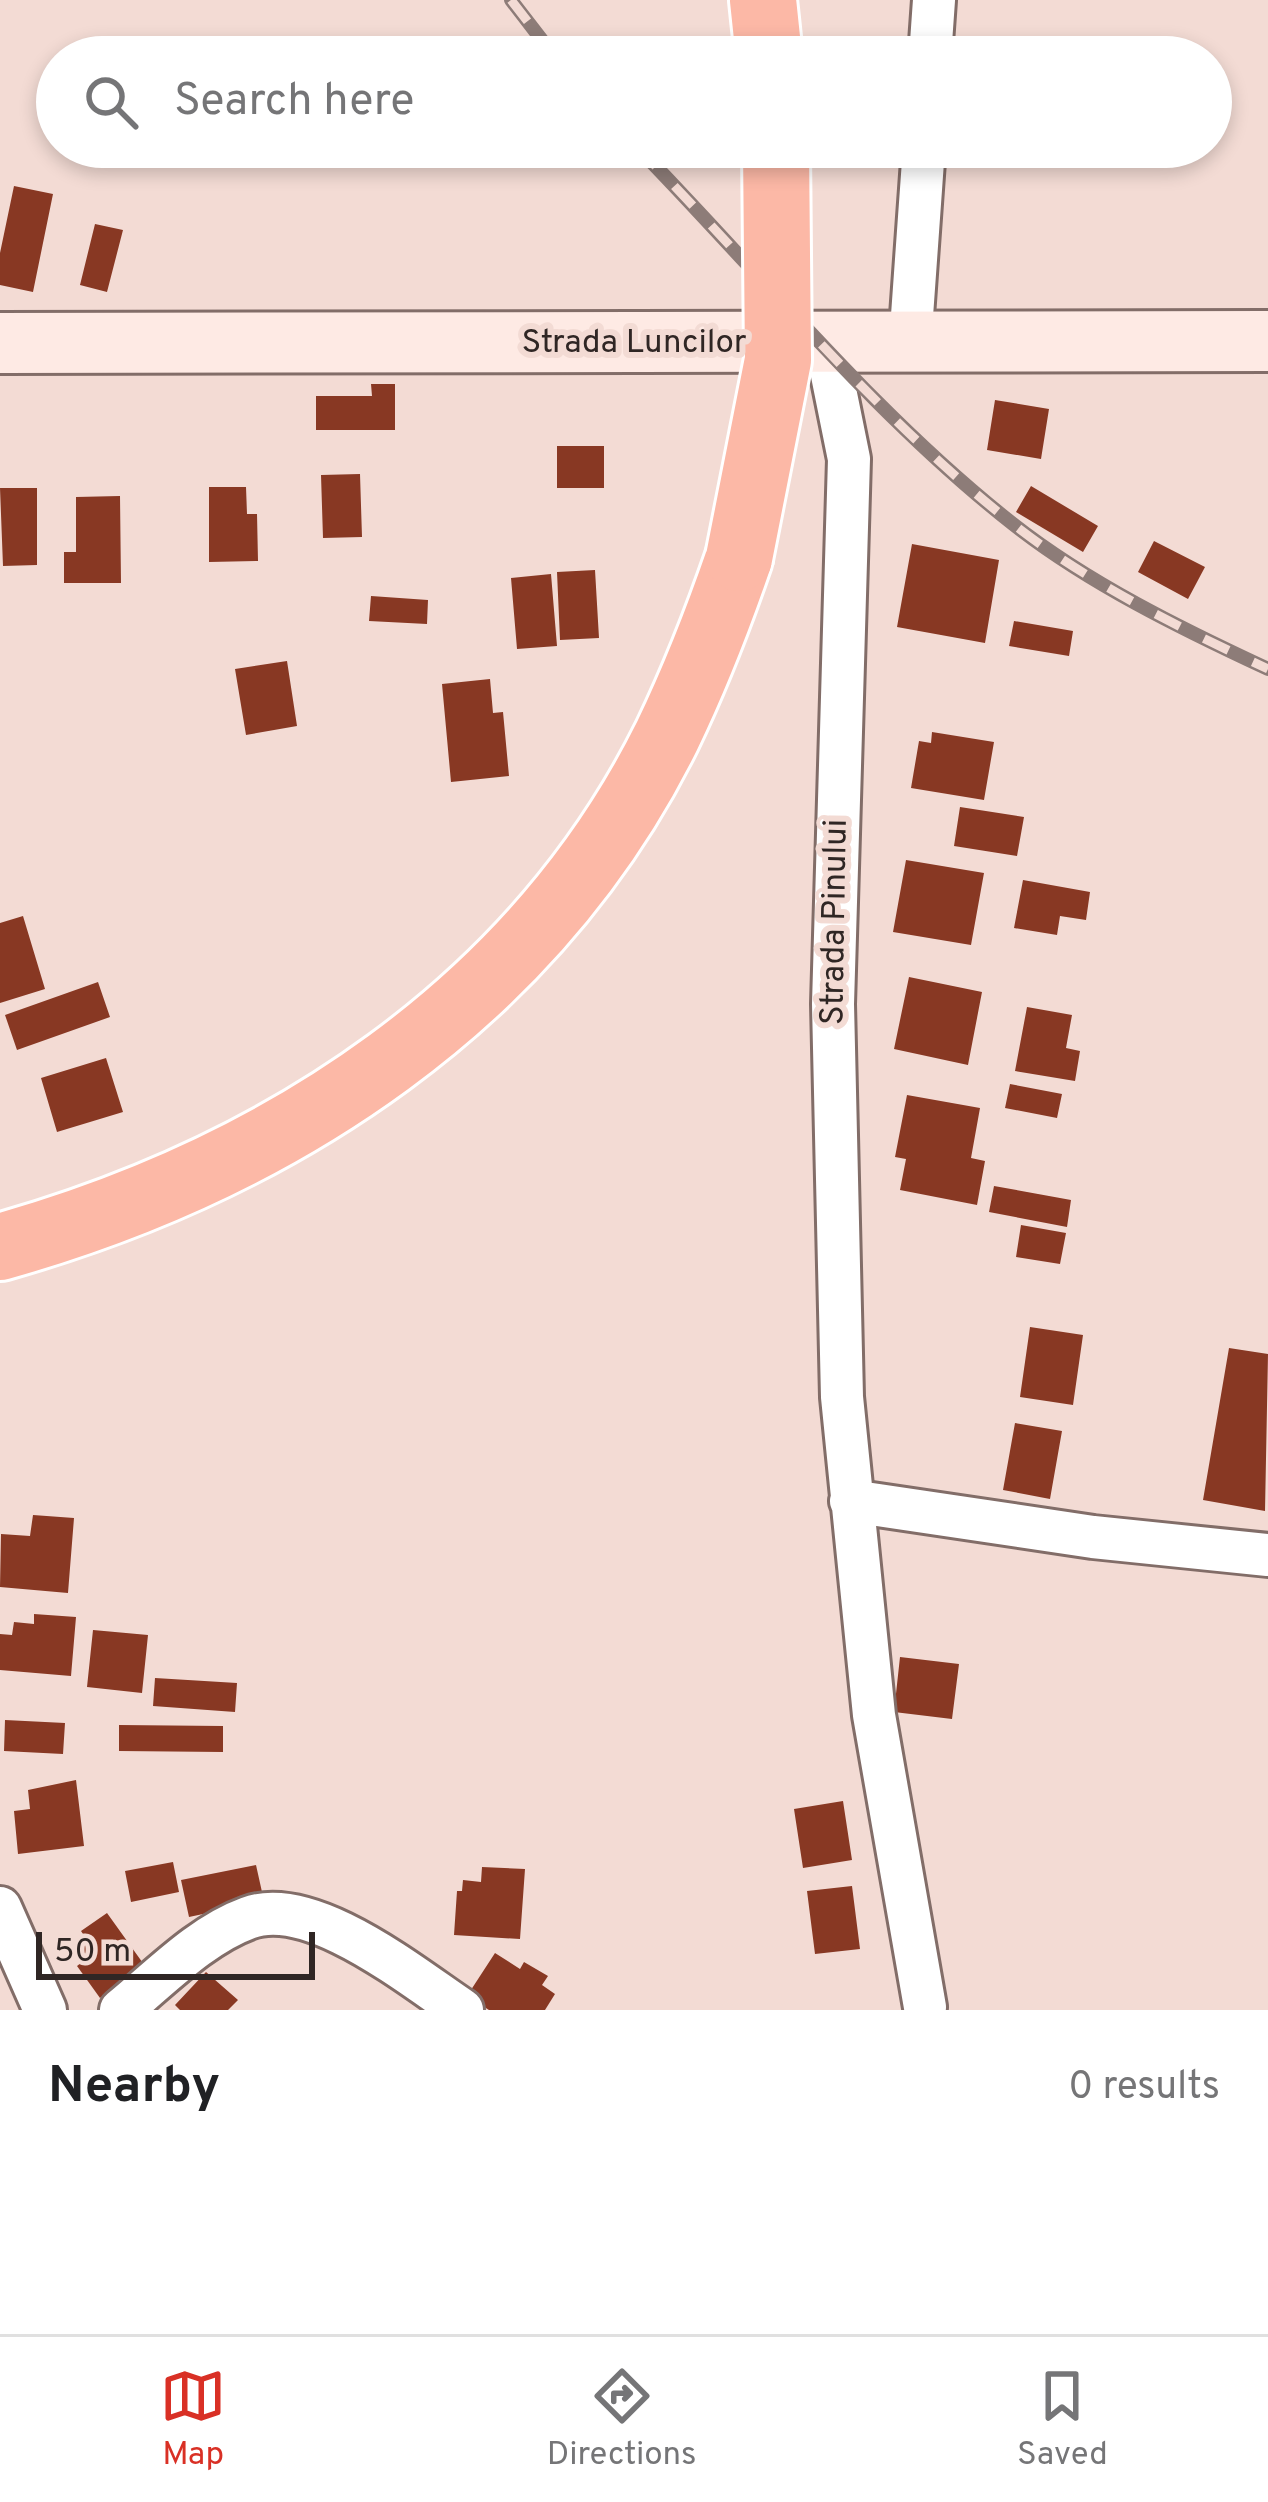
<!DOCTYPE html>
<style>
:root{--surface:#fff;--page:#f6f6f6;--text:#202124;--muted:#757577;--line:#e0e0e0;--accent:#d93025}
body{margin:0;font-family:Overpass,sans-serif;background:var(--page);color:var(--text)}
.scale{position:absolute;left:36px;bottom:30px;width:279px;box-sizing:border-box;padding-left:12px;border:6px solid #2f2624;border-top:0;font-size:33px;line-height:42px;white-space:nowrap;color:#2f2624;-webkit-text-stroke:9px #f3dbd4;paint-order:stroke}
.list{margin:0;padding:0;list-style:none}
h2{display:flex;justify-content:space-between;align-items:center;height:156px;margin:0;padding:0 48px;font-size:51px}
h2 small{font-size:39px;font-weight:400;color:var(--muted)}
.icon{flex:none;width:66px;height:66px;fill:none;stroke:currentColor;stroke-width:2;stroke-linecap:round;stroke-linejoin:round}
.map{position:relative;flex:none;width:1268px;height:2010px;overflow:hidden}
.search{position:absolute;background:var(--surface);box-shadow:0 6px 18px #0003;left:36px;right:36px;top:36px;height:132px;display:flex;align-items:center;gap:30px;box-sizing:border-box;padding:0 42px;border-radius:66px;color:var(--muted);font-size:45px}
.sheet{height:324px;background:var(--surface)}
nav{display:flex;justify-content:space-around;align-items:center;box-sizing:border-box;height:168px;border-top:3px solid var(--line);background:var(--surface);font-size:33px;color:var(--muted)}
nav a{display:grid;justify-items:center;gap:6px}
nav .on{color:var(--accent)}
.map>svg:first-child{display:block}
</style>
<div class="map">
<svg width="1268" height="2010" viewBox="0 0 1268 2010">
<rect width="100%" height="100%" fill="#f3dbd4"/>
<path fill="#883823" d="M14 186 53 194 33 292 0 285V253Z
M95 224 123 230 107 292 80 285Z
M371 384H395V430H316V396H372Z
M995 400 1049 409 1041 459 987 450Z
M557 446H604V488H557Z
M360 474 362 537 323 538 321 475Z
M1031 486 1098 526 1083 552 1016 512Z
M209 487H246L247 514H257L258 561 209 562Z
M0 488H37V565L3 566Z
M120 496 121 583H64V552H76V497Z
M1154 541 1205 567 1188 599 1138 572Z
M912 544 999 560 985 643 897 627Z
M595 570 599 638 560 640 557 572Z
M551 574 557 646 517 649 511 578Z
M371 596 428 600 427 624 369 621Z
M1014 621 1073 631 1069 656 1009 646Z
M287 661 297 726 246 735 235 669Z
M490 679 493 713 503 712 509 776 451 782 442 684Z
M932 732 994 742 984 800 911 788 919 741 931 743Z
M960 807 1024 817 1017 856 954 846Z
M906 860 984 873 971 945 893 932Z
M1023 880 1090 892 1086 920 1060 916 1057 935 1014 928Z
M23 916 45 989 0 1003V923Z
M909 977 982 992 968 1065 894 1049Z
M98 982 110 1017 17 1050 5 1015Z
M1027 1007 1072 1015 1066 1048 1080 1051 1075 1081 1015 1071Z
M106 1058 123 1112 57 1132 41 1078Z
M1010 1084 1062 1094 1057 1118 1005 1108Z
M907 1095 980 1108 971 1158 985 1161 977 1205 900 1190 906 1159 895 1157Z
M994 1186 1071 1200 1067 1227 989 1212Z
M1021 1225 1066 1233 1060 1264 1016 1257Z
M1030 1327 1083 1335 1073 1405 1020 1397Z
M1229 1348 1268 1354 1265 1511 1203 1500Z
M1015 1423 1062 1431 1050 1499 1003 1490Z
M33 1515 74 1518 68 1593 0 1587 1 1534 30 1536Z
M34 1614 76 1617 71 1676 0 1670V1634L12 1635 14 1622 34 1624Z
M93 1630 148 1635 142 1693 87 1687Z
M900 1657 959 1664 952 1719 894 1712Z
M155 1678 237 1683 235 1712 153 1706Z
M5 1720 65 1723 63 1754 4 1751Z
M119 1725 223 1726V1752L119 1751Z
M76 1780 84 1846 18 1854 14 1811 30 1809 28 1790Z
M843 1801 852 1860 803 1868 794 1809Z
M173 1862 179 1892 131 1902 125 1871Z
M256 1865 264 1901 189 1917 181 1880Z
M482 1867 525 1869 520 1939 454 1935 457 1891H462L463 1880 481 1882Z
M852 1886 860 1949 815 1954 807 1891Z
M107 1913 145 1966 100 1998 77 1966 86 1959 76 1944 85 1937 81 1931Z
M495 1953 520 1969 524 1962 548 1976 542 1985 555 1994 545 2010H489L467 1996Z
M206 1972 238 2000 228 2010H180L175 2005Z"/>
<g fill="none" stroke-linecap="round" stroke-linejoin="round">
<defs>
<path id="minor" d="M930 57 934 0
M910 344 924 147
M826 345 849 459 833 1004 842 1397 874 1715 925 2007
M851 1501 1093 1537 1268 1555
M0 1908 45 2010
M121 2010C160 1978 201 1935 248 1918 311 1894 412 1977 462 2010"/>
<path id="secondary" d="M0 343 1268 341"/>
<path id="motorway" d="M763 0 769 57
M0 1247C280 1168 534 1004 667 736 695 678 718 619 739 558"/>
</defs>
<use href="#minor" stroke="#826d68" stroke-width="48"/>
<use href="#secondary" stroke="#826d68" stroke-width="66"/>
<use href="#motorway" stroke="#fff" stroke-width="72"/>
<use href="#minor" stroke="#fff" stroke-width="42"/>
<use href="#secondary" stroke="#feeae4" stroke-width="60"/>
<use href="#motorway" stroke="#fcb8a6" stroke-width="66"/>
<defs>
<path id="rail" d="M511 0 555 57
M637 147C760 273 874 415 1013 524 1088 583 1182 629 1268 669"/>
</defs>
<use href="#rail" stroke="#8d7c78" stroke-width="14"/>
<use href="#rail" stroke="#f3dbd4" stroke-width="9" stroke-dasharray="27" stroke-linecap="butt"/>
<defs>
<path id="motorway-bridge" d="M739 558 778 360 776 147"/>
</defs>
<use href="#motorway-bridge" stroke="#fff" stroke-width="72" stroke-linecap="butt"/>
<use href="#motorway-bridge" stroke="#fcb8a6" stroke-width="66"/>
</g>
<g text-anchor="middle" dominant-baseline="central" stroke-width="12" stroke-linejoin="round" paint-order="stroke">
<g font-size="33" fill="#2f2624" stroke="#f3dbd4">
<text x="634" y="344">Strada Luncilor</text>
<text transform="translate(836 922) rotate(-89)">Strada Pinului</text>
</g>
</g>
</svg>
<div class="scale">50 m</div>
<div class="search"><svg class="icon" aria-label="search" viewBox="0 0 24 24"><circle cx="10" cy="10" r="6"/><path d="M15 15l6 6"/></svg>Search here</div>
</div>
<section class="sheet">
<h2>Nearby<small>0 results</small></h2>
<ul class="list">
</ul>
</section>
<nav>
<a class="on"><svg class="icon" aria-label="map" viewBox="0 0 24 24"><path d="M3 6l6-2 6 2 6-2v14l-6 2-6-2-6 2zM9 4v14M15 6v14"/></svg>Map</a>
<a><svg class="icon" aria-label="directions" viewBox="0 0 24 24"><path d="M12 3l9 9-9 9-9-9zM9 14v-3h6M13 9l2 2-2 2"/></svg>Directions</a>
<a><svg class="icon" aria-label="saved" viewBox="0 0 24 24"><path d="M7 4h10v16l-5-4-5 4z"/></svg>Saved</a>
</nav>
